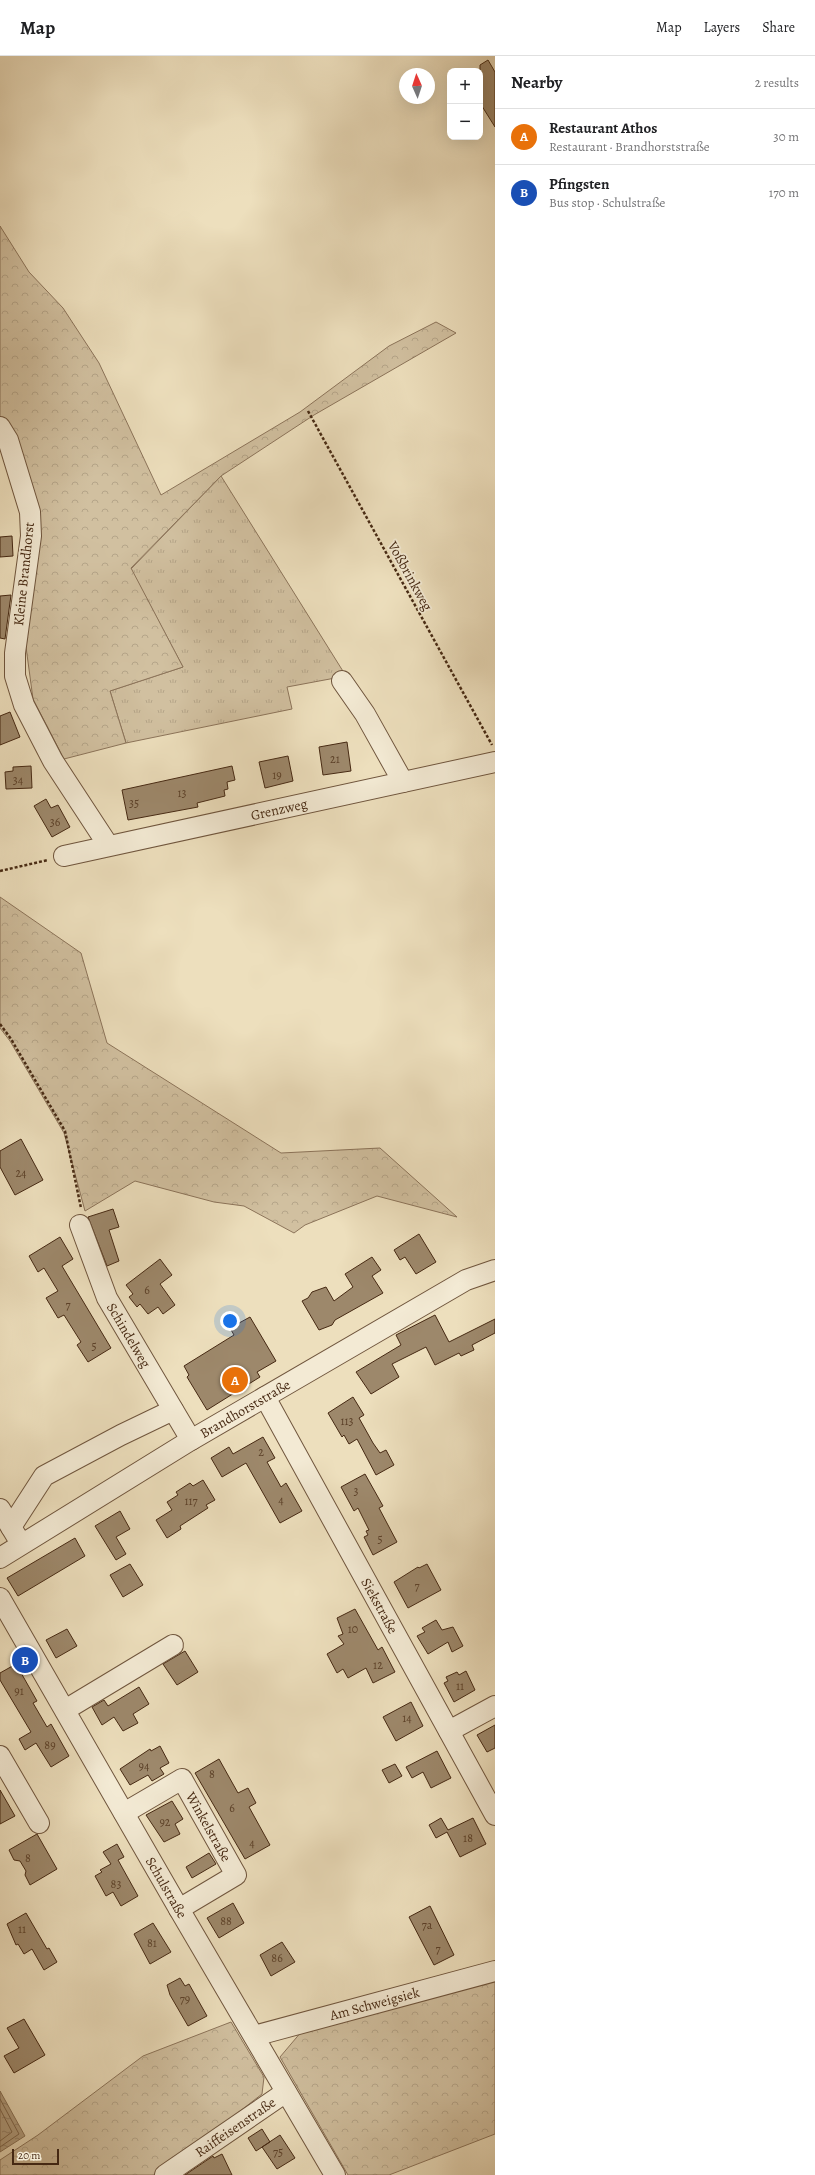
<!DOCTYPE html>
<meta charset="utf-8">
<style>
:root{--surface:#fff;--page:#f6f6f6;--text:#202124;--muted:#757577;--line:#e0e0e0;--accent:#8f2418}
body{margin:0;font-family:Alegreya,serif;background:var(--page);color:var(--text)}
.controls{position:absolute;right:12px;top:12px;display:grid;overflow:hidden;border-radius:8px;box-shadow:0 4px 16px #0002}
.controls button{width:36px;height:36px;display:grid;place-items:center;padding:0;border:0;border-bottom:1px solid var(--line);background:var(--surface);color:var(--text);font:20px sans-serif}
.compass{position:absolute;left:399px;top:12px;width:36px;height:36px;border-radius:50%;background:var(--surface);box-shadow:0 4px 16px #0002;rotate:357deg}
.scale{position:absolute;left:12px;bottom:10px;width:47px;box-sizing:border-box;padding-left:4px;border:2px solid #462913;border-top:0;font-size:11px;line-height:14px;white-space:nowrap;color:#462913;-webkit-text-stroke:3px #f3ead4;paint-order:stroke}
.you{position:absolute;left:230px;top:1265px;width:14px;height:14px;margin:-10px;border:3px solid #fff;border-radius:50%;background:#1a73e8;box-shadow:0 0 0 6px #1a73e833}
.badge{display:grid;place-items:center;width:26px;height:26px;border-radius:50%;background:var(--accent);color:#fff;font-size:13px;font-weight:700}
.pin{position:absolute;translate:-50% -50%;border:2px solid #fff;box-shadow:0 1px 4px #0006}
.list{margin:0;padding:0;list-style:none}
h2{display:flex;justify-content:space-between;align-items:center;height:52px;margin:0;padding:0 16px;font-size:17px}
h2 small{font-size:13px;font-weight:400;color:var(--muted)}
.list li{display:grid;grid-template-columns:26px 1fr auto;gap:12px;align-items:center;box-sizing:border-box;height:56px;padding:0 16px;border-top:1px solid var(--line)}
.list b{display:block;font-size:15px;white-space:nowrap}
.list p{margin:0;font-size:13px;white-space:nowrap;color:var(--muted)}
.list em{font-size:13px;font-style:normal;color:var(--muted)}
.map{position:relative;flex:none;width:495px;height:2119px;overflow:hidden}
header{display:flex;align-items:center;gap:24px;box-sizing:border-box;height:56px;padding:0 20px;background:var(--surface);border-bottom:1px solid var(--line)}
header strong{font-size:19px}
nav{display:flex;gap:22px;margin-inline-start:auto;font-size:14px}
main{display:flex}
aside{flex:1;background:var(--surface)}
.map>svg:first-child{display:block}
</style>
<header>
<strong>Map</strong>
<nav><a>Map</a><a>Layers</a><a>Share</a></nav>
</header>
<main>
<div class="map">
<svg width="495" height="2119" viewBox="0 0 495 2119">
<defs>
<pattern id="grass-tufts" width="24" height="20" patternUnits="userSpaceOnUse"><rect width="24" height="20" fill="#d1c0a0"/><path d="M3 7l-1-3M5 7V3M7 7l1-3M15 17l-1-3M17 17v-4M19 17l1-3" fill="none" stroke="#b5a589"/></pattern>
<pattern id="forest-crowns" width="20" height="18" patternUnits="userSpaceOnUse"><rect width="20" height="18" fill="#d1c0a0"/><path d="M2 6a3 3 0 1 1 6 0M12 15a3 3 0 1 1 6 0" fill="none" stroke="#b5a589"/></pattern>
<pattern id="water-ripples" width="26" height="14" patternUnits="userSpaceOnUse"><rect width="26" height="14" fill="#b4a183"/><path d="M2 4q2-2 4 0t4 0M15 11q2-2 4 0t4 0" fill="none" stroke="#94836a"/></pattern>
</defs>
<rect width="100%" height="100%" fill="#eddfbd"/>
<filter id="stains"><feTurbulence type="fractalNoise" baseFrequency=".005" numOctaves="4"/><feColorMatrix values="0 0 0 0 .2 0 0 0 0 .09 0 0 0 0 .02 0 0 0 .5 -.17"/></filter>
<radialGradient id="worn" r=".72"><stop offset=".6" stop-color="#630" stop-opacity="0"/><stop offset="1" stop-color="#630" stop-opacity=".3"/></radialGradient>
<path fill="url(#grass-tufts)" stroke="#8c745a" d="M221 420 346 620 287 631 292 653 126 687 110 635 183 611 131 513Z"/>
<path fill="url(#forest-crowns)" stroke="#8c745a" d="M0 170 29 216 63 252 99 307 161 439 300 356 389 290 436 266 456 277 314 359 221 420 131 512 183 611 110 635 126 687 64 703 33 643 26 591 40 484 0 362Z
M0 841 81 897 107 987 281 1097 380 1092 457 1161 377 1140 305 1169 294 1177 244 1150 214 1146 135 1125 85 1155 64 1077 10 985 0 972Z
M495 1925V2078L389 2119H348L280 2001 302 1975Z
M231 1966 264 2021 262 2038 158 2119H0V2104L38 2079 143 2000Z"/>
<path fill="url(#water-ripples)" stroke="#887156" d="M0 2035 25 2080 0 2096Z"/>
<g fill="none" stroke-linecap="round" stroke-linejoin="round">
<path stroke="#7d654b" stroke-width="1" d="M0 2043 19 2078 0 2091
M0 2053 12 2076 0 2085"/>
</g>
<path fill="#9d886b" stroke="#462913" d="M488 4 495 16V71L480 47V9Z
M12 480 13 500 0 501V481Z
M11 539 5 583 0 582V540Z
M10 656 20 681 0 689V660Z
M347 686 351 715 323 719 319 691Z
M288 700 293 725 265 732 259 706Z
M31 710 32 732 6 733 5 716 13 715V711Z
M232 710 235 724 227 726 228 733 224 734 225 740 197 747 198 751 128 764 122 734Z
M46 743 51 752 58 749 70 771 52 781 34 750Z
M21 1083 43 1124 15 1139 0 1111V1095Z
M113 1153 119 1171 109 1174 119 1205 107 1210 88 1161Z
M419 1178 436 1206 416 1218 405 1201 400 1204 394 1194Z
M60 1181 73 1203 62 1210 111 1292 88 1306 77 1289 81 1286 64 1259 58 1262 46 1242 58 1235 44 1212 38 1216 29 1200Z
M372 1201 381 1214 372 1220 383 1237 335 1264 332 1269 319 1274 302 1245 308 1242 312 1236 326 1231 334 1245 353 1231 345 1218Z
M160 1203 172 1219 160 1228 175 1249 163 1258 158 1251 148 1258 140 1248 137 1251 129 1241 133 1238 126 1229Z
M435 1259 449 1286 495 1263V1277L472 1289 474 1294 461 1300 459 1297 435 1309 426 1291 392 1308 399 1321 371 1338 356 1316 401 1289 396 1279Z
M250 1261 276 1305 257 1316 260 1321 207 1354 187 1321 189 1319 184 1310 234 1279 230 1272Z
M353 1341 364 1359 359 1362 373 1387 380 1397 386 1394 394 1409 376 1419 357 1383 349 1388 344 1379 342 1381 328 1357Z
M263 1381 275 1402 267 1406 281 1431 286 1427 302 1455 280 1467 246 1407 222 1421 211 1402 229 1391 233 1398Z
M365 1418 383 1450 379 1452 397 1486 373 1499 364 1481 368 1479 366 1475 369 1474 358 1452 354 1455 341 1431Z
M203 1424 215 1444 206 1449 208 1452 180 1470 181 1473 167 1482 156 1464 172 1454 167 1446 178 1439 176 1436 190 1427 193 1430Z
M120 1455 130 1473 116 1481 126 1498 116 1504 95 1470Z
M75 1482 85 1500 18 1540 7 1522Z
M130 1508 143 1529 123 1541 110 1519Z
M427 1508 441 1534 408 1552 394 1526 418 1511 419 1512Z
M355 1553 378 1594 382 1591 395 1616 373 1627 366 1612 348 1622 343 1613 337 1617 327 1598 344 1588 338 1580 343 1578 337 1562Z
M436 1564 442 1574 453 1571 463 1590 452 1596 448 1586 428 1598 417 1580 425 1576 422 1572Z
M67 1573 77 1590 56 1602 46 1584Z
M185 1595 198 1616 177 1629 163 1608Z
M16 1608 37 1645 33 1647 47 1671 51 1668 69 1700 51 1711 36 1687 25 1694 19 1683 31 1676 0 1624V1617Z
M466 1615 475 1634 454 1646 444 1627 448 1625 446 1621 457 1616 459 1619Z
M139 1631 149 1648 133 1658 138 1667 123 1675 114 1661 102 1669 92 1651 104 1644 108 1650Z
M411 1646 423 1670 396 1685 383 1661Z
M495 1669V1692L487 1696 477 1679Z
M160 1690 169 1707 160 1712 164 1718 152 1725 148 1719 130 1729 120 1713 150 1693 151 1695Z
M437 1695 451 1722 431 1732 423 1716 412 1722 406 1711Z
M219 1703 238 1737 248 1732 256 1747 249 1751 270 1789 245 1803 195 1717Z
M395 1708 402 1720 389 1727 382 1714Z
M0 1734 15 1760 0 1768Z
M172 1745 183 1763 175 1768 180 1778 164 1786 146 1759Z
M441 1762 448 1774 473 1762 486 1788 460 1801 447 1776 436 1782 429 1769Z
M37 1778 57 1813 30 1829 25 1819 26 1815 20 1805 14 1804 9 1794Z
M117 1788 124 1801 118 1804 138 1840 121 1850 113 1836 106 1840 95 1820 102 1816 100 1814 111 1808 103 1796Z
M209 1797 216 1808 192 1822 186 1811Z
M233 1847 244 1867 219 1882 207 1862Z
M430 1850 454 1899 434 1909 409 1861Z
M26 1857 47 1893 49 1892 57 1906 44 1914 32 1893 24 1898 18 1888 16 1889 7 1868Z
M153 1867 171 1896 150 1908 134 1878Z
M282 1886 295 1906 271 1920 260 1899Z
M180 1922 185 1930 189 1928 207 1960 188 1970 170 1939 167 1929Z
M24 1963 45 1999 14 2017 4 2000 19 1992 7 1972Z
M262 2073 270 2086 256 2095 248 2082Z
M280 2079 295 2102 277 2113 262 2091Z
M222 2098 232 2119H185L213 2100 214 2102Z"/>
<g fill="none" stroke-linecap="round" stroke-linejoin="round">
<defs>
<g id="minor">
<path d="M0 371 8 384 30 456 31 480 15 597V620L24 649 53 705 108 789"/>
<path d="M342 625 365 658 403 726"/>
<path id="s1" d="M64 800 495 706"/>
<path id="s2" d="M80 1169 107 1242 191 1384"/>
<path id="s3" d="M265 1341 495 1759"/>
<path d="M0 1453 17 1481"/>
<path d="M11 1471 44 1420 121 1379 173 1354"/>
<path id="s4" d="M0 1502 191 1384 466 1224 495 1214"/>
<path id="s5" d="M0 1542 179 1853 335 2119"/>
<path d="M65 1654 173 1589"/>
<path d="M449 1675 495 1650"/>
<path d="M0 1700 39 1767"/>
<path id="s6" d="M124 1757 182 1723 236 1819 179 1853"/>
<path id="s7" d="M254 1980 495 1915"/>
<path id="s8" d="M165 2119 286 2036"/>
</g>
</defs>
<use href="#minor" stroke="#70563e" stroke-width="22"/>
<path stroke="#462913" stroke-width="2.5" stroke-dasharray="3 2" stroke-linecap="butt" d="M308 355 492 689
M0 815 48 804
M0 968 11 983 65 1075 81 1152"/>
<use href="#minor" stroke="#f3ead4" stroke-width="20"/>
</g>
<g text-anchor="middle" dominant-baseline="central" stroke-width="3.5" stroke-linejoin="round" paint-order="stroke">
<g font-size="12" fill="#5c4129">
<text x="335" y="703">21</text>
<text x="277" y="719">19</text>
<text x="18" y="724">34</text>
<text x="182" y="737">13</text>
<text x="134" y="747">35</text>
<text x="55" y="766">36</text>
<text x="21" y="1117">24</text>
<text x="147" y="1234">6</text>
<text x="68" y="1249">7</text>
<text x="94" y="1290">5</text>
<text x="347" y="1365">113</text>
<text x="261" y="1396">2</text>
<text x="356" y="1435">3</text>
<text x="281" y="1444">4</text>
<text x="191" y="1445">117</text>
<text x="380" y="1483">5</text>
<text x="417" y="1530">7</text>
<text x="353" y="1573">10</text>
<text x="378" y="1609">12</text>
<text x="460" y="1630">11</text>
<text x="19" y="1635">91</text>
<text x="407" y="1662">14</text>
<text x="50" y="1689">89</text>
<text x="144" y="1710">94</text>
<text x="212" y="1718">8</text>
<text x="232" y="1752">6</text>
<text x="165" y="1766">92</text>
<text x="468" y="1782">18</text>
<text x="252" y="1787">4</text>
<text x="28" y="1802">8</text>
<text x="116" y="1828">83</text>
<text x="226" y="1865">88</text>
<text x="427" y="1869">7a</text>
<text x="22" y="1873">11</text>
<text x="152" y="1887">81</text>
<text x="438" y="1893">7</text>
<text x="277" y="1902">86</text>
<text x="185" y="1943">79</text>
<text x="278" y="2096">75</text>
</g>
<g font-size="14" fill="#462913" stroke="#f3ead4">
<text transform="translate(24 518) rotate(-84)">Kleine Brandhorst</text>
<text transform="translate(410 520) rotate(61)">Voßbrinkweg</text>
<text stroke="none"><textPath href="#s1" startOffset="220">Grenzweg</textPath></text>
<text stroke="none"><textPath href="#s2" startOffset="121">Schindelweg</textPath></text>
<text stroke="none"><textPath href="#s4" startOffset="287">Brandhorststraße</textPath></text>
<text stroke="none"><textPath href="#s3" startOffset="238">Siekstraße</textPath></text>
<text stroke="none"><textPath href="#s6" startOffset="122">Winkelstraße</textPath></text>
<text stroke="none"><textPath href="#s5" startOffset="334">Schulstraße</textPath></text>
<text stroke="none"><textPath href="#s7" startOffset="125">Am Schweigsiek</textPath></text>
<text stroke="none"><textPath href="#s8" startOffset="85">Raiffeisenstraße</textPath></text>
</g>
</g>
<rect width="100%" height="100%" filter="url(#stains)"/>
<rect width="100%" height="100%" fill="url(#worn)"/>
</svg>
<div class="controls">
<button>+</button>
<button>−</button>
</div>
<svg class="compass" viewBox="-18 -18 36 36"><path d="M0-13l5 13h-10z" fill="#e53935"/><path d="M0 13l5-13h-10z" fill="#757577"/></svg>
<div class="scale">20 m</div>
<div class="you"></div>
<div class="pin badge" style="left:235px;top:1324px;background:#e8710a">A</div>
<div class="pin badge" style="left:25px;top:1604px;background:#1a4fb4">B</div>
</div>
<aside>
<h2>Nearby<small>2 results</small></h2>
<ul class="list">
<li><span class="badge" style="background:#e8710a">A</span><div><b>Restaurant Athos</b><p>Restaurant · Brandhorststraße</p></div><em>30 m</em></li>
<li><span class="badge" style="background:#1a4fb4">B</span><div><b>Pfingsten</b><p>Bus stop · Schulstraße</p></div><em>170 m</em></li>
</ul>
</aside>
</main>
